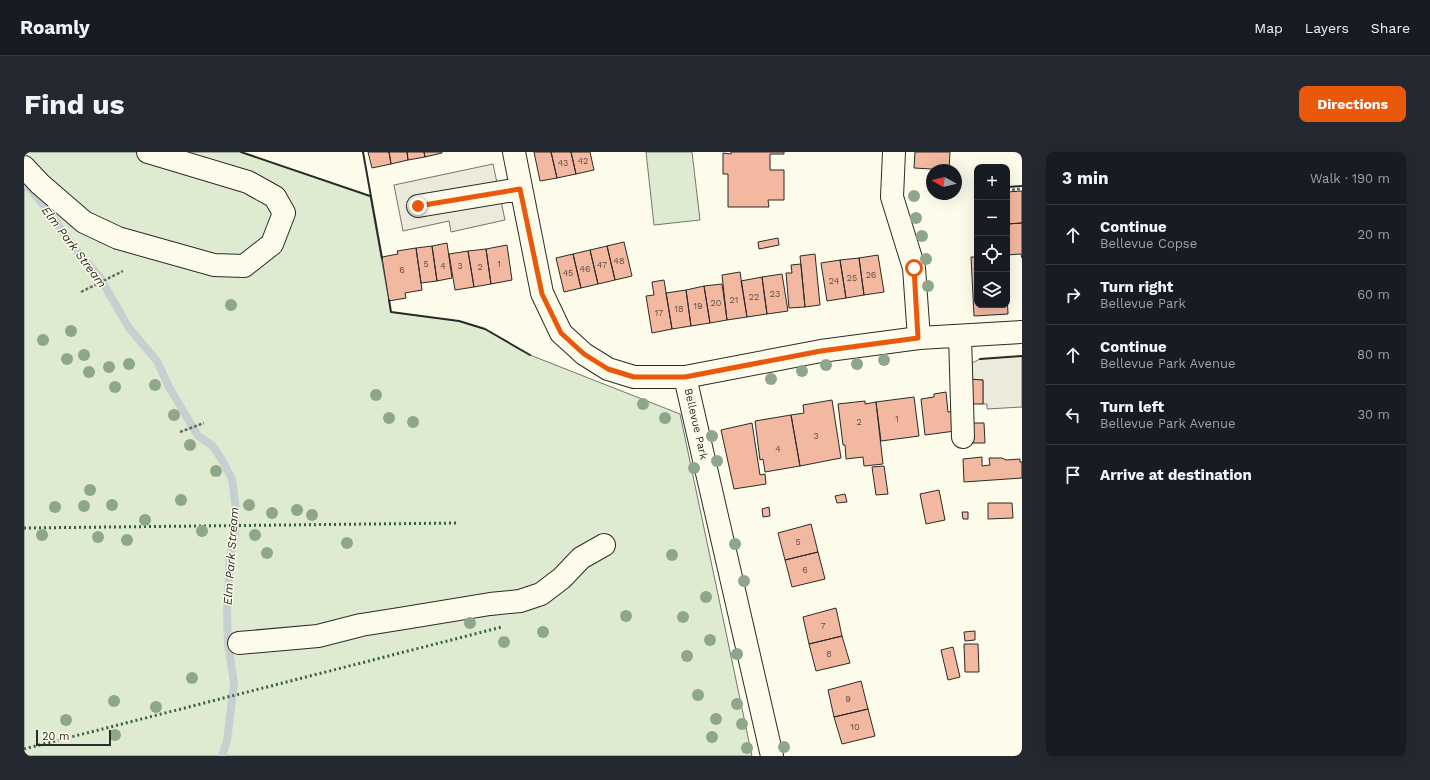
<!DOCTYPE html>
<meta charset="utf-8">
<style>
:root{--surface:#171b24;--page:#242831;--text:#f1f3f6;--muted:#9ea1a6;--line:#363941;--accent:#ea580c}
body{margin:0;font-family:"Work Sans",sans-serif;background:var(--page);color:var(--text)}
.controls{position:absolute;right:12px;top:12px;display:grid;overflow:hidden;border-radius:8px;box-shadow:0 4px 16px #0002}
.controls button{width:36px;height:36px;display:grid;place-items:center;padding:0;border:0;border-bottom:1px solid var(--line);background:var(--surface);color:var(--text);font:20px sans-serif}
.compass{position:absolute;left:902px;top:12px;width:36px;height:36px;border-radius:50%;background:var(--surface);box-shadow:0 4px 16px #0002;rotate:278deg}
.scale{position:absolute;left:12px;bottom:10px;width:75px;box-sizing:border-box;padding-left:4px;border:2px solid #2b2b2b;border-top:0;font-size:11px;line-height:14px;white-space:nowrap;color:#2b2b2b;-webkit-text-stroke:3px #fdfbea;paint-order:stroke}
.stop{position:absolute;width:12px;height:12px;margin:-9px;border:3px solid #ea580c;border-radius:50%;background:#fff}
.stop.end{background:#ea580c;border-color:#fff;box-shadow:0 1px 4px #0008}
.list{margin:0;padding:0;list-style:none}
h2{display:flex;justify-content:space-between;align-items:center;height:52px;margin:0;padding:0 16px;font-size:17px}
h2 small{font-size:13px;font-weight:400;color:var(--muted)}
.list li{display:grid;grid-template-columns:26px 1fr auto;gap:12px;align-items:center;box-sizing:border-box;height:60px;padding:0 16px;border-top:1px solid var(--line)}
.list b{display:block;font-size:15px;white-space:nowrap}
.list p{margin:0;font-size:13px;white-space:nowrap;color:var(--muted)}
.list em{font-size:13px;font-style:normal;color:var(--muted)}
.icon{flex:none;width:22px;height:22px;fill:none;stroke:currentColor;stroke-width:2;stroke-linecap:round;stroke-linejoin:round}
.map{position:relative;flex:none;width:998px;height:604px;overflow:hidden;border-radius:8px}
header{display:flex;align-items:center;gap:24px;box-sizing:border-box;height:56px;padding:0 20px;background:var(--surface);border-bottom:1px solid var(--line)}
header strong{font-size:19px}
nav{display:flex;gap:22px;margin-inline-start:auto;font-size:14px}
.intro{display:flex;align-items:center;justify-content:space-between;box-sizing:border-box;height:96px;padding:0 24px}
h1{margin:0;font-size:28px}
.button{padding:10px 18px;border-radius:8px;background:var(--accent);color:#fff;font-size:14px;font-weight:700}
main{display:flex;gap:24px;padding:0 24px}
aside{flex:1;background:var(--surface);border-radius:8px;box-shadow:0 4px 16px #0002}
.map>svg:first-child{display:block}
</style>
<header>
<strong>Roamly</strong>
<nav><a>Map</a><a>Layers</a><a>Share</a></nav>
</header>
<div class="intro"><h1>Find us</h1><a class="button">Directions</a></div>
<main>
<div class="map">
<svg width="998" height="604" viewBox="0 0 998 604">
<rect width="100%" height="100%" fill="#fdfbea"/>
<path fill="#deebd1" stroke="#74746e" d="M0 0H217L346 44 367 160 435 169 461 177 506 203 656 262 728 604H0Z
M622 0H668L676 68 630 73Z"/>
<path fill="#eceadb" stroke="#74746e" d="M469 12 481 68 427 80 425 69 379 79 370 33Z
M998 204V255L963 257V252H959V228L944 227V213L956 207Z"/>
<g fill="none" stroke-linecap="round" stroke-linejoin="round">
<path stroke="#c7d0d0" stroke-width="8" d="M1 31 23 57 52 98 75 124 105 176 133 209 145 235 174 284 189 294 198 308 208 327 212 358 211 384 206 403 203 462 204 492 210 531 203 589 198 604"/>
</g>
<path fill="#f2b8a0" stroke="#2b2b2b" d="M344 0H365L367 12 348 16Z
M365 0H383L384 8 367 12Z
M383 0H400L401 5 384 8Z
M400 0H418V1L401 5Z
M510 0H527L533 26 516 29Z
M527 0H547L552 22 533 26Z
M547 0H566L570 18 552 22Z
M707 0H760V2H746V18H760V48H744L745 55H704V22H699V1L707 2Z
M891 0H926L925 18 890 16Z
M998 39V71L983 72V40Z
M998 71V106L997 102 983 103V72Z
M754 86 755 93 735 97 734 90Z
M600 90 608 124 591 128 583 94Z
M423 91 428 126 413 129 408 94Z
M483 93 488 128 467 132 462 97Z
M408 94 413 129 397 131 392 96Z
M583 94 591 128 574 132 566 98Z
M392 96 398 138 381 141 382 146 365 149 358 105 374 102 373 99Z
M462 97 467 132 450 135 444 99Z
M566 98 574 132 557 136 549 102Z
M444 99 450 135 431 138 425 102Z
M549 102 557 136 540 140 532 106Z
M791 102 796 153 781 155 776 104Z
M854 103 860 140 840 143 835 106Z
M947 105H953V153H983V141L984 162 950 164Z
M835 106 840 143 822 146 816 108Z
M816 108 822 146 803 149 797 111Z
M777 112 781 155 765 156 762 121H768L767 113Z
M716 120 723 165 703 168 698 123Z
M758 122 764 159 743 162 738 125Z
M738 125 743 162 723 165 717 129Z
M640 128 648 177 628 181 622 144 630 143 628 130Z
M698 132 703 168 686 171 680 134Z
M680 134 686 171 667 174 662 138Z
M662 138 667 174 648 177 642 141Z
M944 227 959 228V252H944Z
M922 240 924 260 929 259 931 279 901 283 897 247 910 245V242Z
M890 245 895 284 857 289 852 250Z
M808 248 817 306 776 314 767 263 780 261 779 253Z
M841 249V252L852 250 859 312 840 314 839 305 822 307 821 293H819L814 252Z
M767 263 776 314 741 320 739 307 736 308 731 269Z
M728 271 736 323 741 322 742 332 710 337 697 278Z
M947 271H960L961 291H947Z
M958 305V314L966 313 965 306H978L982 308 996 307V310H998V326L940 330 939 307Z
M860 314 864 342 852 343 848 315Z
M915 338 921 368 902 372 896 342Z
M821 342 823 350 813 351 811 344Z
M964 351H988L989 366 964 367Z
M745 355 746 364 739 365 738 357Z
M938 360H944V367H939Z
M787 372 794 400 761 408 754 381Z
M794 400 801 427 768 435 761 408Z
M812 456 818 484 785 492 779 465Z
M951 479V488L941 489 940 480Z
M818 484 826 511 792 519 785 492Z
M940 492H954L955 520H941Z
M929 495 936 525 924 528 917 498Z
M837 529 844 557 810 565 804 538Z
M844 557 851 584 818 592 810 565Z"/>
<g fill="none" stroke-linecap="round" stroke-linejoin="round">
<defs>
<path id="minor" d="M490 0 518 141 537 181 560 202 584 217 610 225H661L797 199 895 186 998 180
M870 0 868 45 890 116 895 186
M0 15 16 32 60 70 94 86 190 113 220 114 248 92 260 61 251 45 224 30 124 0
M394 54 496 37
M936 184 939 285
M661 225 748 604
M215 491 294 484 337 473 381 466 466 452 496 449 517 442 538 426 557 406 580 393"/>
</defs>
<use href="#minor" stroke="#2b2b2b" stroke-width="24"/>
<path stroke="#6a6964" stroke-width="2.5" stroke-dasharray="3 2" stroke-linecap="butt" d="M983 38 998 37
M57 140 99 119
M156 280 180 271"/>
<use href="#minor" stroke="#fdfbea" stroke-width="22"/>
<path stroke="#34623c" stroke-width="3" stroke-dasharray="2 3" stroke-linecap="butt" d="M0 376 433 371
M0 597 478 475"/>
<path stroke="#2b2b2b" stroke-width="2" d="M217 0 346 44
M339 0 358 106
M983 35 998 34
M365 148 367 160 435 169 461 177 506 203
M956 207 998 204"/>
</g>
<g fill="#8ea78a">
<circle cx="890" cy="44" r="6"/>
<circle cx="892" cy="66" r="6"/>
<circle cx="898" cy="84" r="6"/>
<circle cx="902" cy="107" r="6"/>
<circle cx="904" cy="134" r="6"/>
<circle cx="207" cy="153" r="6"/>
<circle cx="47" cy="179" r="6"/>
<circle cx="19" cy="188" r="6"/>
<circle cx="60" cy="203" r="6"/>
<circle cx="43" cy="207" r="6"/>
<circle cx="860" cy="208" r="6"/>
<circle cx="105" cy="212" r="6"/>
<circle cx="833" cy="212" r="6"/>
<circle cx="802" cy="213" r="6"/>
<circle cx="85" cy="215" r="6"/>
<circle cx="778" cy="219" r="6"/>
<circle cx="65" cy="220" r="6"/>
<circle cx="747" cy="227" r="6"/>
<circle cx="131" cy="233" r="6"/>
<circle cx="91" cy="235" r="6"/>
<circle cx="352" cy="243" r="6"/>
<circle cx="619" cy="252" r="6"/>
<circle cx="150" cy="263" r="6"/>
<circle cx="365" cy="266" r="6"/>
<circle cx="641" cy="266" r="6"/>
<circle cx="389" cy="270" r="6"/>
<circle cx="688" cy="284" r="6"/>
<circle cx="166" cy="293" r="6"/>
<circle cx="693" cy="309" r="6"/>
<circle cx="670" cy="316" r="6"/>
<circle cx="192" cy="319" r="6"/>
<circle cx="66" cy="338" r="6"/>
<circle cx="157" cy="348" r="6"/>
<circle cx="88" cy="353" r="6"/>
<circle cx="225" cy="353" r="6"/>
<circle cx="60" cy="354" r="6"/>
<circle cx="31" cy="355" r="6"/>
<circle cx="273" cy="358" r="6"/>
<circle cx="248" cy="361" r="6"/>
<circle cx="288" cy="363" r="6"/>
<circle cx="121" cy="368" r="6"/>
<circle cx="178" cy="379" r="6"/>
<circle cx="18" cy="383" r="6"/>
<circle cx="231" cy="383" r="6"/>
<circle cx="74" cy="385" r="6"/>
<circle cx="103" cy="388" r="6"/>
<circle cx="323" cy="391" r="6"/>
<circle cx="711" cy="392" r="6"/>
<circle cx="243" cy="401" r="6"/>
<circle cx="648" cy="403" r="6"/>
<circle cx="720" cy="429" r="6"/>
<circle cx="682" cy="445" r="6"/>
<circle cx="602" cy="464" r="6"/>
<circle cx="659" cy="465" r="6"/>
<circle cx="446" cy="471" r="6"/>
<circle cx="519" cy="480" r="6"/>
<circle cx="686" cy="488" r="6"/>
<circle cx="480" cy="490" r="6"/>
<circle cx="713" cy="502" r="6"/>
<circle cx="663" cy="504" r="6"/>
<circle cx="168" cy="526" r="6"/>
<circle cx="674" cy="543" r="6"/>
<circle cx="90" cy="549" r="6"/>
<circle cx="713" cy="552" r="6"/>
<circle cx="132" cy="555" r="6"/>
<circle cx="692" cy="567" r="6"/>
<circle cx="42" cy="568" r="6"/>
<circle cx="718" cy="572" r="6"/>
<circle cx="91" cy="583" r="6"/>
<circle cx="688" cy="585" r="6"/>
<circle cx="760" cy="595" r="6"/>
<circle cx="723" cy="596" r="6"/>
</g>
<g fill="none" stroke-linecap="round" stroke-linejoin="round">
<path stroke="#ea580c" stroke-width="5" d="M394 54 496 37 518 142 537 181 560 202 584 217 610 225H661L797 199 894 186 890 116"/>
</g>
<g text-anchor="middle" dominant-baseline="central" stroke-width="3" stroke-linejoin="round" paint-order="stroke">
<g font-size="9" fill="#5d4e48">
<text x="559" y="9">42</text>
<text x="539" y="11">43</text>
<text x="595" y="109">48</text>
<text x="402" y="112">5</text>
<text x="475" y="112">1</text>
<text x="578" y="113">47</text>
<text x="419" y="114">4</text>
<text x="436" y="114">3</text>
<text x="456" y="115">2</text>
<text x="561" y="117">46</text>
<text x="378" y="118">6</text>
<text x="544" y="121">45</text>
<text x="847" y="123">26</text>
<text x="828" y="126">25</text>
<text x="810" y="129">24</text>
<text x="751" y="142">23</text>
<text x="730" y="145">22</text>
<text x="710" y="148">21</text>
<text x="692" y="151">20</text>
<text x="674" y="154">19</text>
<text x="655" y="157">18</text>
<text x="635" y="161">17</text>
<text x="873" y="267">1</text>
<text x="835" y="270">2</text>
<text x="792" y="284">3</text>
<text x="754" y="297">4</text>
<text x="774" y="390">5</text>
<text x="781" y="418">6</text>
<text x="799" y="474">7</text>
<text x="805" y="502">8</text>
<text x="824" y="547">9</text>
<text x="831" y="575">10</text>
</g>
<g font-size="11" fill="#2b2b2b" stroke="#fdfbea">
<text transform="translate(672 272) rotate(77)">Bellevue Park</text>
</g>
<g font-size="12" font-style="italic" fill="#2b2b2b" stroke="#fdfbea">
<text transform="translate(50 95) rotate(53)">Elm Park Stream</text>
<text transform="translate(207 404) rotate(-86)">Elm Park Stream</text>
</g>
</g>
</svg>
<div class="controls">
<button>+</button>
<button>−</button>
<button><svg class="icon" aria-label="locate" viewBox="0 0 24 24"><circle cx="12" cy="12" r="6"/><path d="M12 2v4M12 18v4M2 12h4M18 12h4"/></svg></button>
<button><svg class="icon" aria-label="layers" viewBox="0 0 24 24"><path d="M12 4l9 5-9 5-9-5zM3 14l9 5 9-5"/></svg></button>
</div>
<svg class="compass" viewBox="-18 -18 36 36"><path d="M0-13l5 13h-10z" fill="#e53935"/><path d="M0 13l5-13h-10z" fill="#9ea1a6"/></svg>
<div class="scale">20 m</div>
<div class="stop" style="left:890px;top:116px"></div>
<div class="stop end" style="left:394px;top:54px"></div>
</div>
<aside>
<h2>3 min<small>Walk · 190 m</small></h2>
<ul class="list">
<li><svg class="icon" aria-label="ahead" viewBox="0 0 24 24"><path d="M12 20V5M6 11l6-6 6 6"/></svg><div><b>Continue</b><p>Bellevue Copse</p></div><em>20 m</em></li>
<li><svg class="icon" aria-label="right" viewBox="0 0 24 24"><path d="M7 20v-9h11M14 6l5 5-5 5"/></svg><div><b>Turn right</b><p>Bellevue Park</p></div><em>60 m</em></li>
<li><svg class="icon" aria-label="ahead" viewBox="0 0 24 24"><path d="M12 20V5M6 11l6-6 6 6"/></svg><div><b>Continue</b><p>Bellevue Park Avenue</p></div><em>80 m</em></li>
<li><svg class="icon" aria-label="left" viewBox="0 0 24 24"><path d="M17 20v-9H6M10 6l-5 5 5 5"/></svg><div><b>Turn left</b><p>Bellevue Park Avenue</p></div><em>30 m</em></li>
<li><svg class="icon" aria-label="arrive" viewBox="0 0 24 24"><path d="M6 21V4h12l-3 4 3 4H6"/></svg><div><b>Arrive at destination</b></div></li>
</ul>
</aside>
</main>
